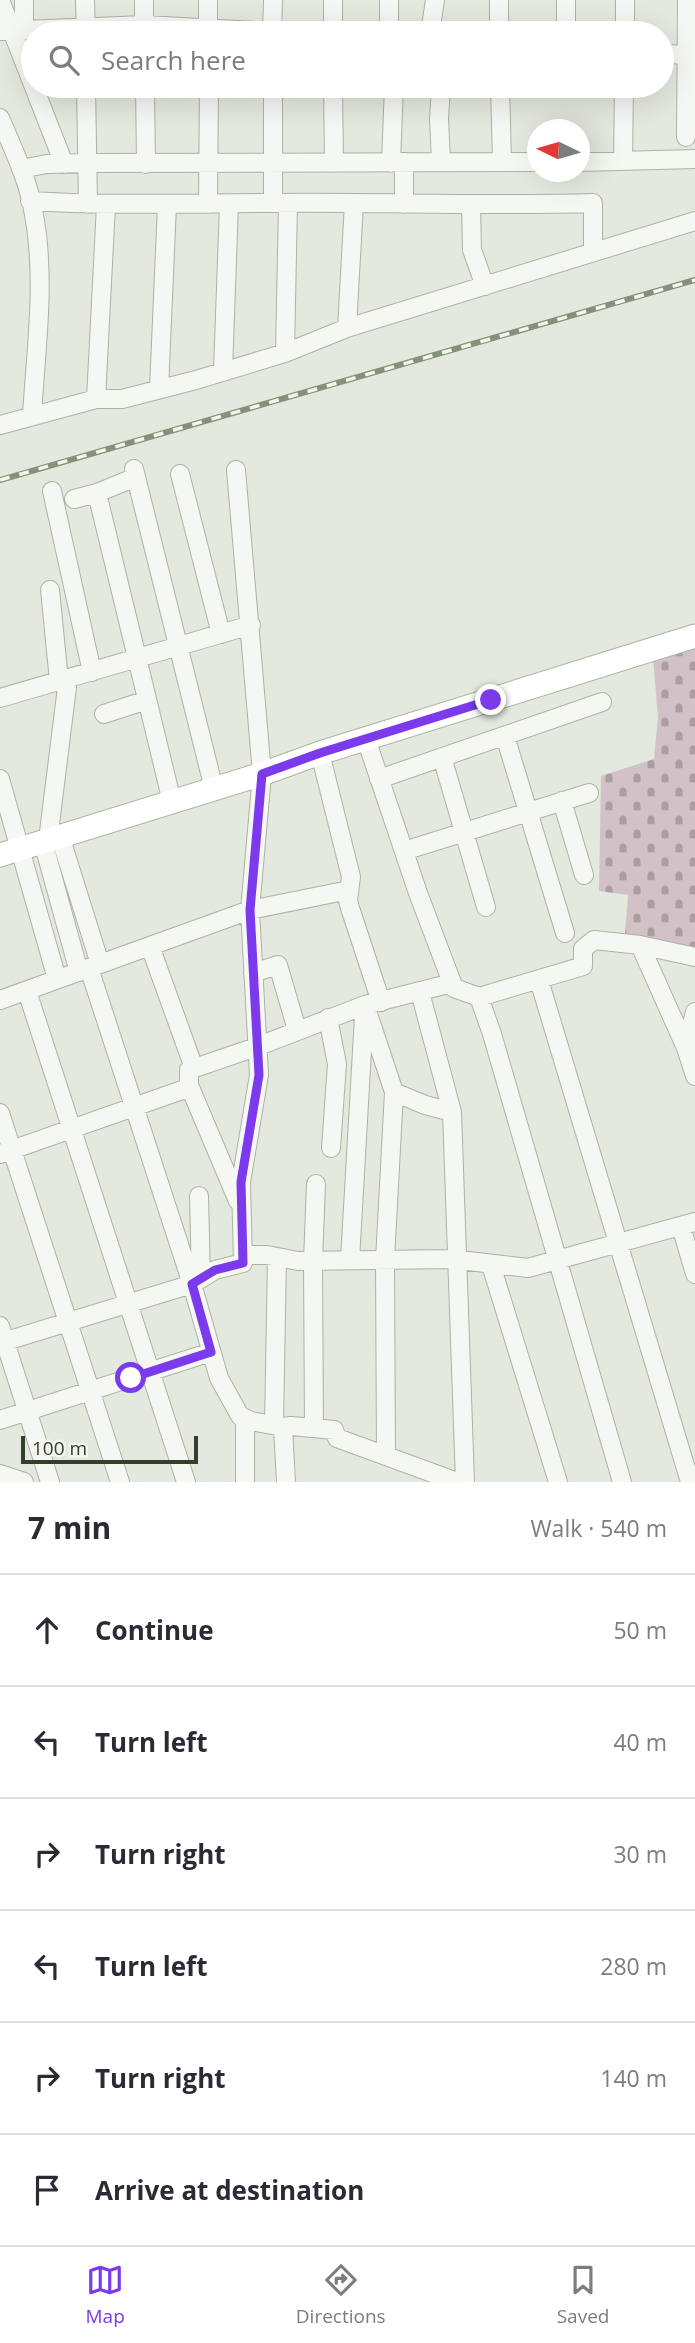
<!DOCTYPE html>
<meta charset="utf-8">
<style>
:root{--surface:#fff;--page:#f2f2f3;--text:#2b2b33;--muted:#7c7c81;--line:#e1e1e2;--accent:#7c3aed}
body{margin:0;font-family:"Open Sans",sans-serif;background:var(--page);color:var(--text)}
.compass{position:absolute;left:527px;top:119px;width:63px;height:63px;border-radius:50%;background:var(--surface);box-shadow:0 7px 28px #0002;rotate:275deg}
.scale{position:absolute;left:21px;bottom:18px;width:177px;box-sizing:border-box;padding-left:7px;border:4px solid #334028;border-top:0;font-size:19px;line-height:24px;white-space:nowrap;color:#334028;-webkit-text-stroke:5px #f2f6ef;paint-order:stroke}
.stop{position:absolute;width:21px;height:21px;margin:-16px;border:5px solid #7c3aed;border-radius:50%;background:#fff}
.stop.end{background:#7c3aed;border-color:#fff;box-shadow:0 2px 7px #0008}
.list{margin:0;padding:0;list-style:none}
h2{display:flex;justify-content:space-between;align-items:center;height:91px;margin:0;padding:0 28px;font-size:30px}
h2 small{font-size:23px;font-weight:400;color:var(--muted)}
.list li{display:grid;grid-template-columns:46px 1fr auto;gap:21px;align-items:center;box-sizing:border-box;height:112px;padding:0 28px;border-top:2px solid var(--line)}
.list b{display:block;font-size:26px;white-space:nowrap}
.list em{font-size:23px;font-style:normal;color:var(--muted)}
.icon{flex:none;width:38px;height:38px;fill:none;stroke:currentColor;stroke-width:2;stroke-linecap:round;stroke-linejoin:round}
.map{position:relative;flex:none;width:695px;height:1482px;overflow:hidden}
.search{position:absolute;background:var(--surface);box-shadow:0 7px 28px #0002;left:21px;right:21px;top:21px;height:77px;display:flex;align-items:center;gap:18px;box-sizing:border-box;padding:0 24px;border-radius:38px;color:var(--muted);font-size:26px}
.sheet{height:763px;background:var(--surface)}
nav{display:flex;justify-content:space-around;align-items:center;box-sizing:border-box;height:98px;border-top:2px solid var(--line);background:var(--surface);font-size:19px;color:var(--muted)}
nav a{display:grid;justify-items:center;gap:4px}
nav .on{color:var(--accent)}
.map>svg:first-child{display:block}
</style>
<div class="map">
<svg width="695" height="1482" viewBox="0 0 695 1482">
<defs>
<pattern id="cemetery-stones" width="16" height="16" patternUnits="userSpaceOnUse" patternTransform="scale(1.75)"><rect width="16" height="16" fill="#d2c1c6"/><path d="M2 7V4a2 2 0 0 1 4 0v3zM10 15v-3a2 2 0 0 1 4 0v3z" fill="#ab9ea1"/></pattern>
</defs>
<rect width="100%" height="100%" fill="#e4e9df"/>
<path fill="url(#cemetery-stones)" d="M695 645V950L625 934 628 895 599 891 601 776 654 759 658 717 653 658Z"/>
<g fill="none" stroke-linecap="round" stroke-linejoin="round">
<defs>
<path id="minor" d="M0 0 64 164
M24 0V30
M85 0 86 33
M208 0V33
M499 0V33
M625 0V33
M0 31 144 25 272 32 399 33
M389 32V0
M144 33V0
M272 33 273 0
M333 33V0
M430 33 435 0
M566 33V0
M662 54 695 55
M86 86 88 204
M145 86 146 164
M273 86V203
M333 86 334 163
M500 86 502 161
M0 118C13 149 29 181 34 215 46 280 36 349 32 415
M686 137 687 0
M441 161 439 119 441 86
M623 161 624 86
M404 162V204
M580 162 695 159
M391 163 394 86
M21 169 47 164 88 163 538 162
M30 201C112 206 193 203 274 203 381 202 486 206 593 203V252
M208 204 209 86
M471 205 472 250 485 286
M347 328 354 203
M285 353 288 203
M223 371 229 204
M159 389 167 205
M96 399 106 205
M0 425 96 399H122L196 380 285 353 347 328 695 221
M134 469 214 789
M180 474 221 634
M52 491 92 672
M97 493 172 802
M74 499 97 493 136 477
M50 590 59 681
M0 698 251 625
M104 714 147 700
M505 736 565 933
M366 739 418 893 454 988 479 997 583 966V949L594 940 640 945 695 957
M320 753 351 877 348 900 350 908 381 1002
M442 757 486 907
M0 779 57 979
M379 779 602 702
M562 801 584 875
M60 836 100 964
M48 840 68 679
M43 842 79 972
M404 851 589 793
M640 945 686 1048 695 1076
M150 946 194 1068
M89 968 192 1284 219 1378 240 1416 251 1421 283 1427 291 1426 334 1430 337 1438 457 1482
M253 973 278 965 297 1030
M539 980 690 1482
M27 991 186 1482
M420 992 452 1112 465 1482
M479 997 492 1034 622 1482
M0 1000 250 910 349 890
M365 1005 394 1092 385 1260 386 1456
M328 1018 337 1064 331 1148
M686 1048 695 1012
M189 1085 238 1201
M394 1092 425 1105 452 1112
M0 1113 120 1482
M0 1154 185 1089 189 1085V1070L256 1047 365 1005 452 983
M199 1196 201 1279
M681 1226 695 1274
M243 1255H267L298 1261 451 1259 528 1268 695 1222
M350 1260 364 1016
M491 1265 558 1482
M0 1326 50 1482
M0 1343 192 1284 215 1270 243 1263 241 1182 259 1075 250 910 262 774 236 470
M0 1420 211 1352
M274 1425 277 1257
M283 1427 286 1482
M314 1428 313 1261 316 1184
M0 1474 24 1482
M245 1482V1418"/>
<path id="major" d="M0 855 262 774 320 753 695 636"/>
</defs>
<use href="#minor" stroke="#abb3a4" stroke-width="20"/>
<use href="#major" stroke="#a9b49f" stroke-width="25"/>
<use href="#minor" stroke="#f4f7f2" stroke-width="18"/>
<use href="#major" stroke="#fff" stroke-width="23"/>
<defs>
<path id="rail" d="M0 480 695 280"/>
</defs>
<use href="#rail" stroke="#849279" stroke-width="6"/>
<use href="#rail" stroke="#f2f6ef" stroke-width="3.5" stroke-dasharray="10" stroke-linecap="butt"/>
</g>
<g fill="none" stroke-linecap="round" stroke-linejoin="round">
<path stroke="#7c3aed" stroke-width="9" d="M131 1378 211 1352 192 1284 215 1270 243 1263 241 1182 259 1075 250 910 262 774 320 753 491 700"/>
</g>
</svg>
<svg class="compass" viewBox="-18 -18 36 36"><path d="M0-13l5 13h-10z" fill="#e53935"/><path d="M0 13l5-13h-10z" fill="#7c7c81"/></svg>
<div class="scale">100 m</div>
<div class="stop" style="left:131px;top:1378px"></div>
<div class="stop end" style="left:491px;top:700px"></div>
<div class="search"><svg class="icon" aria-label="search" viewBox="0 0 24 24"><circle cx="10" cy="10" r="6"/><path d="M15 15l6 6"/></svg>Search here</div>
</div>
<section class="sheet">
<h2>7 min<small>Walk · 540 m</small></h2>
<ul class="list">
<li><svg class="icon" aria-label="ahead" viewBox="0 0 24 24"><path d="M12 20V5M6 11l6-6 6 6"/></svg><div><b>Continue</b></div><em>50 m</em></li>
<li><svg class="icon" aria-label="left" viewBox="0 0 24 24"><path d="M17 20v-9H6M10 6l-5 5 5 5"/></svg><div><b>Turn left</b></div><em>40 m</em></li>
<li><svg class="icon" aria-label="right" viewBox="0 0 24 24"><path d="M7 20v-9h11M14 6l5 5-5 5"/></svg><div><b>Turn right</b></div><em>30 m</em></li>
<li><svg class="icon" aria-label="left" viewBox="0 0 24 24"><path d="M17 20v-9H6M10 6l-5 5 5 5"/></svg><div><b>Turn left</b></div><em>280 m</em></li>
<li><svg class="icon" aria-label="right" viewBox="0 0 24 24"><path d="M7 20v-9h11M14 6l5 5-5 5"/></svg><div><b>Turn right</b></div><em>140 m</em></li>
<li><svg class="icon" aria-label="arrive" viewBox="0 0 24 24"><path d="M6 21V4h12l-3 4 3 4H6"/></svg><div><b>Arrive at destination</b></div></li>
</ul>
</section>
<nav>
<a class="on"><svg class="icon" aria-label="map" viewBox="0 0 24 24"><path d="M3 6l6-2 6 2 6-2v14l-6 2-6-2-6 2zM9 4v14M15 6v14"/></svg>Map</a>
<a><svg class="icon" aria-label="directions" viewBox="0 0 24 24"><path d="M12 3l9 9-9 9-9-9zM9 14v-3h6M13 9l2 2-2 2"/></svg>Directions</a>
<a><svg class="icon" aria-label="saved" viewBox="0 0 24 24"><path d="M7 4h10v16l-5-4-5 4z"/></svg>Saved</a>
</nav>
